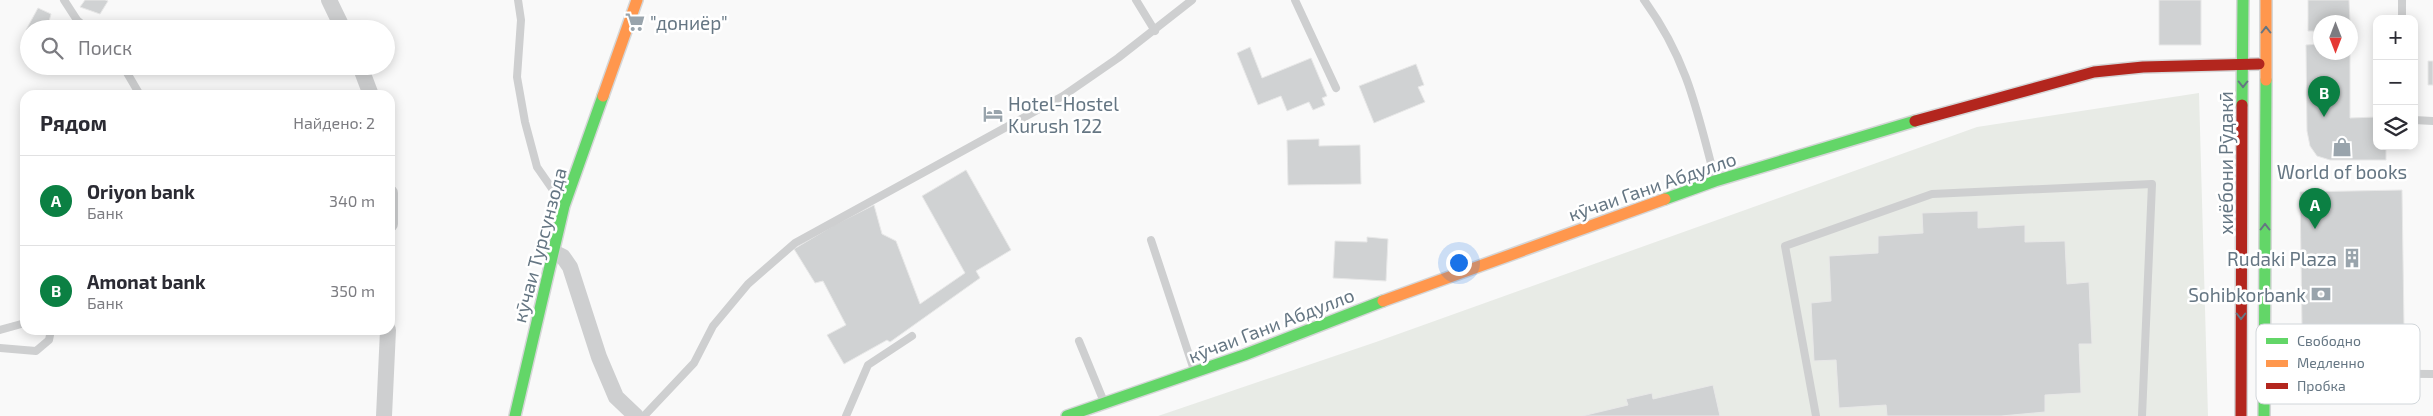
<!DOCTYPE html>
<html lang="ru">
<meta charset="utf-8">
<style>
:root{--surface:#fff;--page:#f7f7f7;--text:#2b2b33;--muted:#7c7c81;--line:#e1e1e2;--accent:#0b8043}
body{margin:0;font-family:"Exo 2",sans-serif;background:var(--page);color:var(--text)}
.controls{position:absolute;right:15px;top:15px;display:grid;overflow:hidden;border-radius:10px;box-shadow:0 2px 12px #0003}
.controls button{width:45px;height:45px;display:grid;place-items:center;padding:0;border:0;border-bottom:1px solid var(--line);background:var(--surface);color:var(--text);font:25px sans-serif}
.compass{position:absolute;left:2313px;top:15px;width:45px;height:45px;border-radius:50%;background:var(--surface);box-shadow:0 2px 12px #0003;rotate:180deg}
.you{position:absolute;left:1458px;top:262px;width:18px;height:18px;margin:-12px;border:4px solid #fff;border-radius:50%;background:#1a73e8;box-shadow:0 0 0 8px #1a73e833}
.badge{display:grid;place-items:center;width:32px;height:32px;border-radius:50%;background:var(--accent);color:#fff;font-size:16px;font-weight:700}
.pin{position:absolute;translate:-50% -41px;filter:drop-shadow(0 1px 2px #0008)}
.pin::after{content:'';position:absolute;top:26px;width:18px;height:15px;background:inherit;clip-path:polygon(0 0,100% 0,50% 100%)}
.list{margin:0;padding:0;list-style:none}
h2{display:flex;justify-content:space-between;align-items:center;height:65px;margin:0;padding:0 20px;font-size:21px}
h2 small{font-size:16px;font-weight:400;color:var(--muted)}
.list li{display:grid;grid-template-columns:32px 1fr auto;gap:15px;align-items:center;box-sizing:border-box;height:90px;padding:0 20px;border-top:1px solid var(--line)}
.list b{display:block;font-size:19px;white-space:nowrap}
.list p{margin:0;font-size:16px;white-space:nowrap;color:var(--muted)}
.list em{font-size:16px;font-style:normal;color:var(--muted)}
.icon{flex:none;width:28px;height:28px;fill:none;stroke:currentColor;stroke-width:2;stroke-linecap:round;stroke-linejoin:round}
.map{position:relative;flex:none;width:2433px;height:416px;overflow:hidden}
.search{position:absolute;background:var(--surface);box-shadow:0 2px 12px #0003;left:20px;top:20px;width:375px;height:55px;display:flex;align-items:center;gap:12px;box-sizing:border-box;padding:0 18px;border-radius:28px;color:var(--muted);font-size:19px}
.panel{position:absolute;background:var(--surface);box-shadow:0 2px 12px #0003;left:20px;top:90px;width:375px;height:245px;border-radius:15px}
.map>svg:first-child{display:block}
</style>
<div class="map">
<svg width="2433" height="416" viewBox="0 0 2433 416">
<rect width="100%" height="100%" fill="#f9f9f9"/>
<path fill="#e8ebe6" d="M2199 93 2208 416H1158L1376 342 1977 127Z"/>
<path fill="#d0d2d3" stroke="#e8e8e8" d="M85 0H105L108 1 100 14 80 7Z
M2159 0H2201V45H2159Z
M2308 0H2349L2350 22H2320V31H2308Z
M38 8 51 14 47 29 26 30Z
M2320 44V52H2350V118L2377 117V146H2386V160H2330L2317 156 2310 146 2307 131 2306 45Z
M1250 47 1262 78 1311 58 1327 96 1322 98 1325 105 1313 110 1309 102 1287 111 1281 96 1258 105 1237 53Z
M2428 61H2433V85H2428Z
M1416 64 1424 85 1418 87 1425 102 1374 123 1359 86Z
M1319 139V146L1360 145 1361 184 1288 185 1287 140Z
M966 170 1011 250 976 271 980 278 890 342 887 340 844 364 827 335 846 325 823 281 815 283 794 249 836 224 874 205 882 234 896 241 920 304 965 273 922 196Z
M2402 190 2404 325 2302 327 2300 192Z
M1978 211V228L2025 225V242L2065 241 2067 284 2089 282 2092 344H2079L2081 393 2045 395V412L2001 416H1887L1886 405 1839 408 1836 360 1814 361 1811 303 1831 301 1829 256 1878 253V236L1923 233 1922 213Z
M1367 237 1388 239 1386 281 1333 278 1335 241 1367 242Z
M1713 385 1720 416H1582L1628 405 1626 399 1652 393 1653 399Z"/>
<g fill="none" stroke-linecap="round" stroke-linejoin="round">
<defs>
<path id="fast" d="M2242 105 2243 0
M1665 199 1715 181 1915 121
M515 416 564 206 603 96
M1067 416 1244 355 1383 301
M2264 416 2266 80"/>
<path id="slow" d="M2266 80V0
M603 96 637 0
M1383 301 1665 199"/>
<path id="jam" d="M1915 121 2094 72 2143 67 2259 64
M2241 416 2242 105"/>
</defs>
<use href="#fast" stroke="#d5d6d7" stroke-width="14"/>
<use href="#slow" stroke="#d5d6d7" stroke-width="14"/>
<use href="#jam" stroke="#d5d6d7" stroke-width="14"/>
<path stroke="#cecfd0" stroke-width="8" d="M64 0 77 20 88 29
M518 0 521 20 517 77 525 122 537 167 562 203
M1136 0 1155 31
M1295 0 1336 88
M1644 0C1687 59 1697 110 1715 179
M2402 19V0
M123 66 140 95
M2414 120 2433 121
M1151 240 1194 370
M0 330 25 323
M1079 341 1104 402
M2340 343 2380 346 2386 373
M0 348 36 351 49 340 51 330
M2268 373 2433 374
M644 416 694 363 713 326 748 284 795 243 1063 96 1118 58 1192 0
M846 416 868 365 912 336
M1816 416 1785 246 1932 194 2152 184 2142 416"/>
<path stroke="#cecfd0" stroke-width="16" d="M329 0 343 29
M360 66 371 95
M390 193V224
M553 252 563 257 570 267 599 357 616 397 636 416
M384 416 388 330"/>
<use href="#fast" stroke="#63d668" stroke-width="11"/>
<use href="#slow" stroke="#ff974d" stroke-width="11"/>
<use href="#jam" stroke="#b3261e" stroke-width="11"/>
</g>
<defs><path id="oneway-chevron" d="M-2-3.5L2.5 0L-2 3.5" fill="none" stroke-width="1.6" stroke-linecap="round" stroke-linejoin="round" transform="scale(1.25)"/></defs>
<g stroke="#657683">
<use href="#oneway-chevron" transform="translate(2266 30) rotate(-90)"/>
<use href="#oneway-chevron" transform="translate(2243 84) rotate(90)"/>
<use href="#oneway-chevron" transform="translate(2265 227) rotate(-90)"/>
<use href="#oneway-chevron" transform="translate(2241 316) rotate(90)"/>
</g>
<defs>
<symbol id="supermarket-bare" viewBox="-9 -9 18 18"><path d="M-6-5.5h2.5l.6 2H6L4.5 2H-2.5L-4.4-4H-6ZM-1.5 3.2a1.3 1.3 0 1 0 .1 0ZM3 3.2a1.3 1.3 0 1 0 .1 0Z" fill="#99a4ac" stroke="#fff" stroke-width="2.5" paint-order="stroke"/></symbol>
<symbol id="hotel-bare" viewBox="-9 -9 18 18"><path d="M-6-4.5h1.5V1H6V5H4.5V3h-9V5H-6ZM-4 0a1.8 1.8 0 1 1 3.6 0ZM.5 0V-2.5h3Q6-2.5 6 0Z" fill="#99a4ac" stroke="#fff" stroke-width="2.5" paint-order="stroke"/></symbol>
<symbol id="shop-bare" viewBox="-9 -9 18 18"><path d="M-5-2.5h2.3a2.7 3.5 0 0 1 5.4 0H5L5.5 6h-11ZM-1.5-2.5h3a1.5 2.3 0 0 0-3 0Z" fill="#99a4ac" stroke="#fff" stroke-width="2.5" paint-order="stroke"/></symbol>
<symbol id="building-bare" viewBox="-9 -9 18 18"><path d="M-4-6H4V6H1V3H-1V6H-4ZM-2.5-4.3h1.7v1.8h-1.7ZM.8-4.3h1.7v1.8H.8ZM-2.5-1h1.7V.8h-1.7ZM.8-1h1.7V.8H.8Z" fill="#99a4ac" stroke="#fff" stroke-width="2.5" paint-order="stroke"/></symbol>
<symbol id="bank-bare" viewBox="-9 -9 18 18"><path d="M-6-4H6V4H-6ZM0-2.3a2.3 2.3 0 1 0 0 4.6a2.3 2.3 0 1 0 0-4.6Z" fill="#99a4ac" stroke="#fff" stroke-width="2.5" paint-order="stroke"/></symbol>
</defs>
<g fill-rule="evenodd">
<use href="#supermarket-bare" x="621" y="8" width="28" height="28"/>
<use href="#hotel-bare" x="979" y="100" width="28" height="28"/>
<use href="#shop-bare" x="2328" y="133" width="28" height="28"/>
<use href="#building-bare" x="2338" y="244" width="28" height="28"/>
<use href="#bank-bare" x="2307" y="280" width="28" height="28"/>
</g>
<g text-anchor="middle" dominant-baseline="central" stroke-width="5" stroke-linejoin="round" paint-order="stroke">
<g font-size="19" fill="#657683" stroke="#fff" text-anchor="start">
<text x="650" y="22">"дониёр"</text>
<text x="1008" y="103">Hotel-Hostel<tspan x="1008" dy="22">Kurush 122</tspan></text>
<text x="2342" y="171" text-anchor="middle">World of books</text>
<text x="2337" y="258" text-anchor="end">Rudaki Plaza</text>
<text x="2306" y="294" text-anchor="end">Sohibkorbank</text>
</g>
<g font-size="19" fill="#657683" stroke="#fff">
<text transform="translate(2225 163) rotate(-90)">хиёбони Рӯдакӣ</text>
<text transform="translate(1652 186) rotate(-19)">кӯчаи Гани Абдулло</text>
<text transform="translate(539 245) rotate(-75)">кӯчаи Турсунзода</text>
<text transform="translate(1271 325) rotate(-21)">кӯчаи Гани Абдулло</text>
</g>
</g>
<rect x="2256" y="324" width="164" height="80" rx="8" fill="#fff" stroke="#d1d6da" stroke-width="1"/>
<rect x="2266" y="338" width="22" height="6" fill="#63d668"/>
<rect x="2266" y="360" width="22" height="7" fill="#ff974d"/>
<rect x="2266" y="383" width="22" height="6" fill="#b3261e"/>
<g font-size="14" fill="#657683">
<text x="2297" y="346">Свободно</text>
<text x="2297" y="368">Медленно</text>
<text x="2297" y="391">Пробка</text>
</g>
</svg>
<div class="controls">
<button>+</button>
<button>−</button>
<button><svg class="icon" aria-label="layers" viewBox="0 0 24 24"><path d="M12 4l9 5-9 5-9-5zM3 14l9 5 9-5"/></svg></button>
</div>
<svg class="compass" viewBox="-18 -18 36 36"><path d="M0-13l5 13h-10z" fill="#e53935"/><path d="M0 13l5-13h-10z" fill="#7c7c81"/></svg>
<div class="you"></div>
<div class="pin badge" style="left:2315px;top:229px">A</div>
<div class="pin badge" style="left:2324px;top:117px">B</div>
<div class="search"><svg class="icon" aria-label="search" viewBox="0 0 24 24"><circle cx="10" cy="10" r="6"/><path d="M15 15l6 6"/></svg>Поиск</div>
<section class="panel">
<h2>Рядом<small>Найдено: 2</small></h2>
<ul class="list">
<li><span class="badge">A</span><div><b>Oriyon bank</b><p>Банк</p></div><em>340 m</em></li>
<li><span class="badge">B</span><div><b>Amonat bank</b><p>Банк</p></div><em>350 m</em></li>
</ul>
</section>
</div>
